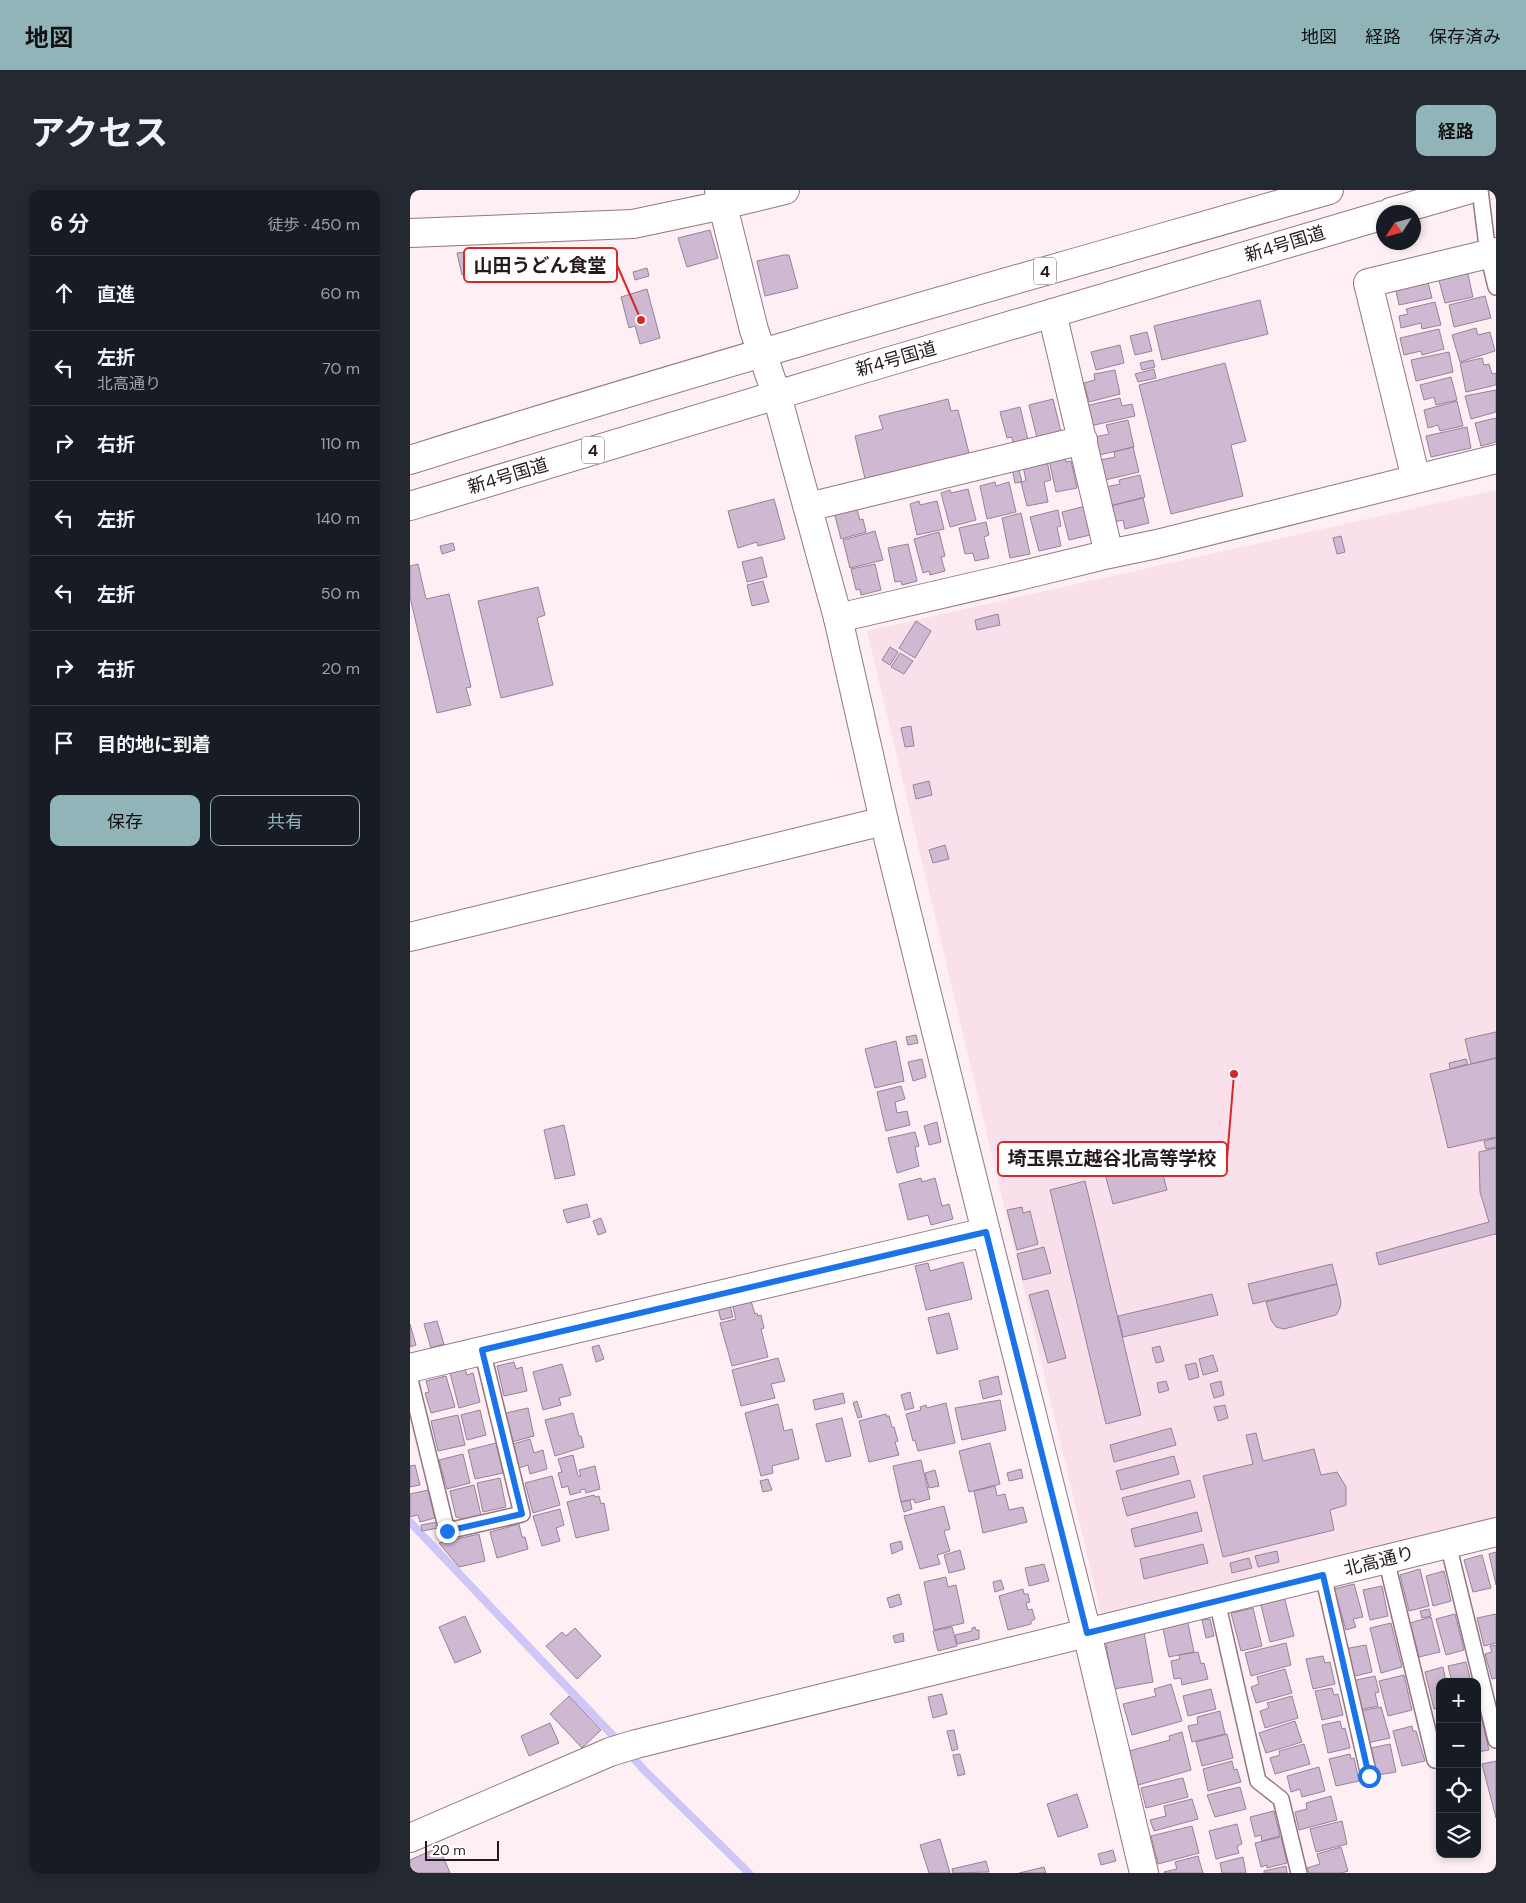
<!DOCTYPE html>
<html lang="ja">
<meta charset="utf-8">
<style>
:root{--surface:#171b24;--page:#242831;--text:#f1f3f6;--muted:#9ea1a6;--line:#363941;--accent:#90b4b7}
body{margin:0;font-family:"DM Sans","Noto Sans JP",sans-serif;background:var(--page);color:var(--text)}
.controls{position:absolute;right:15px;bottom:15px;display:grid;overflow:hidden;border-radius:10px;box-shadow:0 2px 8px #0003}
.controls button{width:45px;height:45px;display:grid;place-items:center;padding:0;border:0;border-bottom:1px solid var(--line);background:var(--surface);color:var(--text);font:25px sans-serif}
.compass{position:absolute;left:966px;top:15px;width:45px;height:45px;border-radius:50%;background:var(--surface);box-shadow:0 2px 8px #0003;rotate:234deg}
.scale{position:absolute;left:15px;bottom:12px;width:74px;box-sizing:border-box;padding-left:5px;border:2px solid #25191e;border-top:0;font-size:14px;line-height:18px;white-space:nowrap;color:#25191e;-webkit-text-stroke:4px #fff;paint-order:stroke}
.stop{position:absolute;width:15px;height:15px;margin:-11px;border:4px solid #1a73e8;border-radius:50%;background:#fff}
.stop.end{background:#1a73e8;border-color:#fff;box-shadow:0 1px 5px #0008}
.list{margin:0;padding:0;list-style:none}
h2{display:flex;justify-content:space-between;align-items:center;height:65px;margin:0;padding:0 20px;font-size:21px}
h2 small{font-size:16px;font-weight:400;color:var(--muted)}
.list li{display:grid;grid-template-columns:32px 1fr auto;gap:15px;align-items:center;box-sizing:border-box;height:75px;padding:0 20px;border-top:1px solid var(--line)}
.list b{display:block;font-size:19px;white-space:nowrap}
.list p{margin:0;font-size:16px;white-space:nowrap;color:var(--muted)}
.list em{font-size:16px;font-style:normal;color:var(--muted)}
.actions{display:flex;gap:10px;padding:15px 20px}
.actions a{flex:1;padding:11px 0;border:1px solid var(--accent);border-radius:10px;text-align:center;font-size:18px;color:var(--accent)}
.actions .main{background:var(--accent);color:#111}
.icon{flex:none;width:28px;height:28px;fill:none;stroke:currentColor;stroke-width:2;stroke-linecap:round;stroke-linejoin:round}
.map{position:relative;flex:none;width:1086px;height:1683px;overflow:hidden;border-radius:10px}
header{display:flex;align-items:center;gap:30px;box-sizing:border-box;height:70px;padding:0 25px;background:var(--accent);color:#111}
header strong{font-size:24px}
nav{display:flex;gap:28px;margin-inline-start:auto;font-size:18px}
.intro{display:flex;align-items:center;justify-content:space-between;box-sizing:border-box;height:120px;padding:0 30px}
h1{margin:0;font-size:35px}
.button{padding:12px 22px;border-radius:10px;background:var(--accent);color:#111;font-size:18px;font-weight:700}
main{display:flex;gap:30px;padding:0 30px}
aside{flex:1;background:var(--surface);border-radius:10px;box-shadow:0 2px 8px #0003}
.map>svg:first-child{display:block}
</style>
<header>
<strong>地図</strong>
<nav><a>地図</a><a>経路</a><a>保存済み</a></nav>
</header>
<div class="intro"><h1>アクセス</h1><a class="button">経路</a></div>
<main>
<aside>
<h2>6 分<small>徒歩 · 450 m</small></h2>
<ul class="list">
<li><svg class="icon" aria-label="ahead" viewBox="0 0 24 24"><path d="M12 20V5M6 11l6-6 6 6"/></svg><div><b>直進</b></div><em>60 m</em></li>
<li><svg class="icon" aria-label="left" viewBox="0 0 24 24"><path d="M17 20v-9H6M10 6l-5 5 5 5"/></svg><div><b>左折</b><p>北高通り</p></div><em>70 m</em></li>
<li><svg class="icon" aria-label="right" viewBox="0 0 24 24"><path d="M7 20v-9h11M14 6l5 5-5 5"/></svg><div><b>右折</b></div><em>110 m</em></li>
<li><svg class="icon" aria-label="left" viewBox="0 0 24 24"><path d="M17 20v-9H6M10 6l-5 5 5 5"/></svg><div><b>左折</b></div><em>140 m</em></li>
<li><svg class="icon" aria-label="left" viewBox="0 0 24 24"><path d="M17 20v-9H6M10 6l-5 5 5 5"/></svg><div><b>左折</b></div><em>50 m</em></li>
<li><svg class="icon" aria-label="right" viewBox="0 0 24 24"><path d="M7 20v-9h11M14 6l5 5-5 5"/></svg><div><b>右折</b></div><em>20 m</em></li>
<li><svg class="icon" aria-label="arrive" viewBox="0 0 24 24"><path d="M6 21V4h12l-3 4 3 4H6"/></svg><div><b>目的地に到着</b></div></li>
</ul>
<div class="actions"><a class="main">保存</a><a>共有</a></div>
</aside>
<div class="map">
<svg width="1086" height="1683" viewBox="0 0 1086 1683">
<rect width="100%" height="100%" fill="#fdeff4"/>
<path fill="#fae0ea" d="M1086 300V1327L692 1427 457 441Z"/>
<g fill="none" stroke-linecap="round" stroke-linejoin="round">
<path stroke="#cdc6f7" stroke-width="8" d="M0 1332 210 1553
M218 1562 234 1580 339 1683"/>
</g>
<path fill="#cfb9d2" stroke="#978299" d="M300 40 308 68 277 77 268 48Z
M56 62 61 83 52 85 47 63Z
M374 65H379L388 98 355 106 347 71Z
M1056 76 1063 107 1035 113 1027 83Z
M237 78 239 86 225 90 223 82Z
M1017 89 1022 108 989 115 985 96Z
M237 99 250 148 230 154 225 136 219 138 211 107Z
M1075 106 1081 128 1044 137 1039 115Z
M850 110 858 144 752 170 744 136Z
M1025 112 1031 135 1012 139 1011 133 991 138 989 126 998 124 996 119Z
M1066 138 1068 145 1080 142 1085 161 1050 172 1042 145Z
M1029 139 1034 159 1012 165 1011 161 994 165 990 148Z
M737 142 742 161 725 165 720 146Z
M710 155 714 173 686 180 681 162Z
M1039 162 1043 182 1006 191 1001 170Z
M1072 168 1074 175 1079 174 1082 184 1086 183V195L1056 202 1050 173Z
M743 170 745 177 732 180 730 173Z
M815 173 836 251 821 255 833 306 761 324 729 195Z
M744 179 746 188 728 192 725 184Z
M705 180 710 204 679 212 674 193 685 190 684 184Z
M1041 187 1047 210 1026 215 1024 207 1014 210 1010 195Z
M1086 200V222L1061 229 1055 206Z
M710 208 712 216 722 214 725 226 680 236 675 216Z
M538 209 541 221 548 220 560 267 456 293 445 246 473 239 469 226Z
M643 209 652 246 628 252 619 215Z
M1047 211 1053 236 1030 241 1028 235 1018 238 1014 220Z
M610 217 619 254 604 258 602 247 597 248 590 222Z
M1086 228V252L1071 256 1065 233Z
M718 230 724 257 689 265 685 247 699 244 696 235Z
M1057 237 1061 258 1021 267 1016 246Z
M723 257 729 282 695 290 690 270 705 267 704 262Z
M655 267 656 272 661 271 667 298 646 302 639 270Z
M637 271 641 290 634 292 638 312 617 316 611 292 616 291 613 276Z
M608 276 612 292 605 293 602 278Z
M730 285 735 307 700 316 696 297 710 294 709 290Z
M585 292 586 296 599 292 606 322 577 329 570 296Z
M558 299 566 330 540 337 531 303 540 300 541 303Z
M733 308 739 333 715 339 713 330 704 332 700 316Z
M364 309 375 349 348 356 347 352 328 358 318 321Z
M509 311 510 315 527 311 534 339 507 345 500 314Z
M446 316 450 330 453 329 456 342 431 349 424 322Z
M676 316 682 341 679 342 680 345 659 350 652 322Z
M648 320 651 336 647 337 651 356 629 361 620 327Z
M611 323 620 364 600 368 592 328Z
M576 332 579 345 574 347 579 368 565 371 563 363 555 364 549 338Z
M465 341 473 370 440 378 433 350Z
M529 342 535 366 531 367 535 381 520 385 519 381 513 383 504 349Z
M931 346 935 362 927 364 923 348Z
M43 353 45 360 32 364 30 356Z
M498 354 507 391 492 395 491 391 485 392 478 358Z
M352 367 357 387 337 392 332 372Z
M8 374 16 409 39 404 61 497 56 498 61 515 27 523 0 407V376Z
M465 374 471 400 451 405 450 399 446 400 441 379Z
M353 391 359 412 342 416 337 395Z
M128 397 135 425 127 428 143 495 91 508 68 411Z
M588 424 590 435 567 440 565 430Z
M506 431 521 441 505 468 489 458Z
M480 457 488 462 480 475 472 470Z
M490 463 503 471 494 484 481 477Z
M501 536 504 556 495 557 491 538Z
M519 591 522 605 506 609 503 595Z
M535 655 539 669 523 673 519 660Z
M1086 842V868L1061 874 1055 849Z
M506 845 508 853 498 855 496 847Z
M486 851 494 891 465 898 455 859Z
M1086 868V947L1038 958 1020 884Z
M512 869 516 887 503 891 498 872Z
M1056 869 1058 874 1040 879 1039 873Z
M491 896 495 909 485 912 487 923 497 921 500 935 476 941 467 902Z
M527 932 531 952 519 955 514 936Z
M154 935 165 985 145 989 134 940Z
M505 942 509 956 505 957 509 976 487 983 478 948Z
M1086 948V957L1076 959 1074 951Z
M1086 958V1045L1085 1044 969 1075 966 1063 1079 1032 1070 1002 1069 962Z
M747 962 757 1000 703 1014 693 976Z
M511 988 512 992 525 988 532 1016 539 1014 543 1029 521 1035 518 1025 498 1030 489 994Z
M675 991 731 1225 696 1234 640 1000Z
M177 1014 180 1027 157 1033 153 1020Z
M612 1017 613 1023 620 1021 628 1054 607 1060 597 1020Z
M191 1028 196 1042 188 1045 183 1031Z
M634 1057 641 1083 613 1090 607 1064Z
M553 1072 562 1109 516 1120 505 1076 518 1073 520 1081Z
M922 1074 927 1094 843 1114 838 1094Z
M927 1094 931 1112 930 1118 926 1125 874 1139 866 1137 861 1130 856 1112Z
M638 1100 656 1168 638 1173 619 1105Z
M802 1104 808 1125 713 1147 708 1126Z
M340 1108 345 1124 347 1123 348 1126 351 1125 354 1138 351 1139 358 1167 322 1176 310 1133 326 1129 322 1114Z
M320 1116 323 1127 311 1130 308 1119Z
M539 1123 548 1159 527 1164 518 1128Z
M27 1131 34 1154 21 1158 14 1134Z
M0 1134 6 1155 0 1157Z
M189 1155 194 1169 186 1172 182 1157Z
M750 1156 754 1171 746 1173 742 1158Z
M803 1165 808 1181 793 1185 789 1169Z
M368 1168 375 1191 361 1194 365 1208 331 1216 322 1180Z
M104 1172 106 1179 112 1177 117 1201 94 1206 87 1176Z
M786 1173 789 1187 779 1190 775 1175Z
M152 1174 161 1205 149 1208 151 1215 133 1220 123 1182Z
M55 1179 57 1185 63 1183 70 1212 49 1218 40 1183Z
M36 1186 45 1217 21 1223 15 1203 19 1202 16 1191Z
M588 1186 592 1204 573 1209 569 1191Z
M756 1191 759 1200 749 1203 747 1193Z
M811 1191 814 1205 804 1208 800 1194Z
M500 1202 504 1218 495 1220 491 1205Z
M433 1203 435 1213 405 1220 403 1210Z
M590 1210 596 1240 552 1250 545 1218Z
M447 1211 452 1227 448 1228 443 1213Z
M536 1213 545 1253 508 1261 505 1250 503 1251 496 1224 511 1220 510 1217 516 1215 517 1218Z
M368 1214 374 1241 382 1239 389 1269 362 1276 363 1283 351 1286 335 1223Z
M815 1215 818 1228 808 1231 804 1217Z
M118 1218 124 1246 102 1252 96 1223Z
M70 1220 76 1245 57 1250 51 1225Z
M163 1223 169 1246H171L174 1257 145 1266 135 1230Z
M476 1224V1226H479L482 1237H484L488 1251 485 1252 489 1265 459 1272 449 1231Z
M48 1225 55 1255 28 1261 21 1231Z
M432 1228 441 1266 416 1272 406 1234Z
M761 1238 766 1255 704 1272 700 1255Z
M846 1243 853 1271 904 1259 911 1285 927 1282 936 1297V1315L920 1320 924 1340 813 1367 793 1286 843 1274 836 1245Z
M120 1249 124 1263 133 1260 137 1279 120 1284 118 1275 109 1278 103 1254Z
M86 1253 93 1283 65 1289 58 1260Z
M580 1253 590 1294 559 1302 549 1261Z
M53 1264 60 1293 37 1299 29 1270Z
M163 1265 168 1286H171L169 1280 185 1276 190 1299 176 1303 175 1299 170 1300 171 1302 160 1305 158 1296 152 1298 148 1283 152 1282 148 1269Z
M764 1266 769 1284 711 1300 706 1281Z
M511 1270 520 1309 505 1313 504 1309 491 1312 483 1276Z
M5 1275 10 1295 0 1297V1276Z
M611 1279 613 1288 599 1291 597 1283Z
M525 1280 529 1296 519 1298 515 1283Z
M142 1286 150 1315 123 1323 115 1293Z
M90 1288 96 1317 73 1322 67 1293Z
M358 1289 362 1300 353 1302 350 1291Z
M780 1290 785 1307 717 1326 712 1308Z
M64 1295 71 1325 55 1329 46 1327 40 1301Z
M585 1296 587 1306 595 1304 599 1320 613 1317 617 1332 573 1343 564 1301Z
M18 1300 25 1328 10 1332 8 1325 0 1327V1304Z
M184 1305 185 1307 189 1306 191 1314 194 1313 199 1340 166 1348 157 1312Z
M500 1310 502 1319 494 1322 491 1312Z
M534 1316 540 1339 534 1341 540 1361 527 1365 530 1374 510 1379 494 1326Z
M150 1319 154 1335 146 1338 150 1351 132 1356 123 1326Z
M787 1322 792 1341 725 1357 721 1339Z
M27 1332 28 1338 12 1341 11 1335Z
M109 1334 112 1347H115L118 1359 87 1368 80 1342Z
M69 1344 75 1371 49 1377 29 1353Z
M491 1351 493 1359 482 1364 480 1354Z
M793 1354 798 1373 734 1389 730 1369Z
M550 1360 555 1379 539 1383 534 1365Z
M867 1361 869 1372 848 1377 845 1366Z
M1086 1362V1395L1079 1364Z
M1072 1365 1081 1398 1063 1402 1054 1370Z
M839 1368 842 1378 822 1383 820 1373Z
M634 1374 639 1391 619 1396 615 1378Z
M1010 1379 1019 1416 999 1421 990 1385Z
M1034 1381 1041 1411 1023 1416 1016 1386Z
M536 1387 538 1397 546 1395 554 1433 524 1440 514 1392Z
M591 1390 594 1399 585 1402 583 1392Z
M944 1394 953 1427 943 1429 946 1437 936 1440 924 1399Z
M972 1396 978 1426 960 1430 953 1400Z
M613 1399 614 1404H618L620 1412 616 1413 618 1420 622 1419 625 1429 621 1431V1434L598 1440 589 1406Z
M489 1404 492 1414 480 1418 477 1408Z
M874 1406 884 1446 860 1452 850 1411Z
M843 1418 852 1456 831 1461 821 1423Z
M1019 1419 1021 1426 1012 1428 1010 1421Z
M1045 1424 1054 1460 1036 1465 1026 1429Z
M1086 1424V1453L1074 1456 1067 1428Z
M55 1426 71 1462 45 1473 29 1437Z
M1021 1427 1030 1462 1009 1467 1000 1433Z
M777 1429 784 1462 759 1467 752 1434Z
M800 1429 804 1446 796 1448 792 1430Z
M981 1433 992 1477 971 1483 960 1438Z
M542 1437 547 1456 528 1461 523 1441Z
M565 1437 566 1440H569V1449L547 1454 545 1445 562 1441V1438Z
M165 1438 191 1466 167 1489 136 1456 152 1442 156 1446Z
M734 1442 743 1492 704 1499 695 1449Z
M493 1443 494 1451 485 1453 483 1446Z
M876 1453 881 1475 841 1486 835 1463Z
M956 1455 962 1482 941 1487 934 1459Z
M1086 1455V1488L1082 1489 1075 1464 1082 1462 1080 1456Z
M788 1462 791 1474 794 1473 798 1489 772 1495 771 1488 764 1489 761 1471 770 1469 769 1465Z
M913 1466 915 1473 920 1472 925 1494 903 1499 896 1469Z
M1056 1472 1061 1492H1042L1038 1476Z
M1033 1477 1036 1492H1030V1517L1024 1519 1015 1482Z
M875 1479 882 1503 846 1513 841 1497 849 1494 847 1487Z
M994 1485 1002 1520 978 1526 969 1491Z
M965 1486 969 1502 965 1503 968 1516 949 1520 942 1491Z
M761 1494 772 1531 722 1545 713 1514 746 1506 744 1499Z
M922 1498 924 1505 928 1504 933 1525 912 1530 905 1501Z
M801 1499 806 1519 778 1526 773 1506Z
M532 1504 537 1524 523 1528 518 1507Z
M159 1506 191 1540 172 1558 140 1524Z
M882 1506 888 1528 855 1538 850 1521 859 1518 857 1513Z
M971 1517 980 1548 957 1553 950 1521Z
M810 1521 815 1544 782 1552 778 1536 788 1534 787 1527Z
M1067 1522H1070L1079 1560 1067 1562Z
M885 1531 892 1552 856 1563 849 1543Z
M930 1531 932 1539 935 1538 940 1558 918 1563 912 1535Z
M140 1533 149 1553 119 1566 111 1546Z
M1002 1536 1003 1541H1006L1015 1571 992 1576 983 1541Z
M544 1540 548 1559 542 1561 537 1541Z
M772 1542 781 1580 728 1595 719 1561 760 1550 759 1546Z
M817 1544 823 1568 792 1576 786 1552Z
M894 1554 900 1574 865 1584 860 1568 870 1565 869 1561Z
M980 1554 986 1582 967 1585 961 1558Z
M550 1564 555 1584 548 1586 543 1565Z
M940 1564 941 1569 944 1568 949 1591 926 1596 919 1569Z
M822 1571 824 1580 827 1579 831 1592 798 1601 793 1579Z
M1086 1571V1628L1072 1574Z
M909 1577 915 1601 892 1607 890 1599 881 1602 877 1586Z
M773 1588 778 1607 736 1618 731 1598Z
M830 1597 836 1619 805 1627 797 1605Z
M667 1604 678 1637 648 1647 637 1614Z
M921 1606 927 1630 889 1640 885 1622 897 1619 896 1613Z
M782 1609 788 1629 744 1641 740 1630 756 1626 754 1616Z
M864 1621 870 1646 852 1651 851 1645 845 1647 840 1627Z
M932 1631 937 1654 906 1662 900 1639Z
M827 1634 832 1654 827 1656 829 1663 806 1669 799 1641Z
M782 1636 789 1663 748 1674 741 1646Z
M871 1647 877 1673 857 1678V1675L851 1677 845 1653Z
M530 1649 540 1683H519L510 1655Z
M29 1657 40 1683H0V1670Z
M931 1657 938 1681 932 1683H899L897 1678 910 1674 907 1664Z
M703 1660 706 1671 691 1675 688 1664Z
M788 1666 793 1683H754V1682L767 1679 765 1672Z
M833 1667 836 1683H812L810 1673Z
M576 1671 579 1682 543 1683 542 1679Z
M876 1676 877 1683H854V1681Z
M634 1677 636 1683H609Z"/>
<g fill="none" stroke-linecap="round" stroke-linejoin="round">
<defs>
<path id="service" d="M1070 0 1078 64 1086 97
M0 1190 37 1341 112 1324 72 1160
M1038 1354 1086 1550
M976 1369 1025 1570
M913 1385 959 1586
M807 1411 848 1591 871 1609 889 1683"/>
<path id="minor" d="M0 43 223 34 313 15 375 0
M642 123 699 364
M1006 289 958 93 1086 62
M398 317 673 250
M428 428 609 386 699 364 747 354 1086 269
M0 747 474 631
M0 1178 576 1042
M677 1443 734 1683"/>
<path id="tertiary" d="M309 0 344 140 367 206 428 428 474 631 576 1042 677 1443
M0 1648 200 1562 226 1554 1086 1342"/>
<path id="trunk" d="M981 22 1057 0
M0 270C304 174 612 88 919 0
M0 316 443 182 974 25"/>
</defs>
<use href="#service" stroke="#957682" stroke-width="18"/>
<use href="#minor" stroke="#957682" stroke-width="30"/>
<use href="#tertiary" stroke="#957682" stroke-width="30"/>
<use href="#trunk" stroke="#957682" stroke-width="30"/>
<use href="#service" stroke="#fff" stroke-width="15"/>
<use href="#minor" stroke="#fff" stroke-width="28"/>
<use href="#tertiary" stroke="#fff" stroke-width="28"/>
<use href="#trunk" stroke="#fff" stroke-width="28"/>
</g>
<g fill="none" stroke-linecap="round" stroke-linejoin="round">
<path stroke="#1a73e8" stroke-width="6" d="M37 1341 112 1324 72 1160 576 1042 677 1443 913 1385 959 1586"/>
</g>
<g text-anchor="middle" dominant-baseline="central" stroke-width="4" stroke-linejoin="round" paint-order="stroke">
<g fill="#fff" stroke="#665e62" stroke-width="1">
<rect x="624" y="67.5" width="22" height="27" rx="4"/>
<rect x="172" y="246.5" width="22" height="27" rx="4"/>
</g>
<g font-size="16" font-weight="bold" fill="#25191e">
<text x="635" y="81">4</text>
<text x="183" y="260">4</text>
</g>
<g font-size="18" fill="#25191e" stroke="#fff">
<text transform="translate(875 54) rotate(-17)">新4号国道</text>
<text transform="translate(486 169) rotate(-16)">新4号国道</text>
<text transform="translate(98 286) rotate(-17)">新4号国道</text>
<text transform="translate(969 1371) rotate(-14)">北高通り</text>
</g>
</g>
<path fill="none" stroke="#d62828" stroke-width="2" d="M231 130L207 75M824 884L817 969"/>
<g fill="#d62828" stroke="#fff" stroke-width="2">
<circle cx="231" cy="130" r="5"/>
<circle cx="824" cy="884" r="5"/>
</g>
<g fill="#fff" stroke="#d62828" stroke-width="2">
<rect x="54" y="58" width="153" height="34" rx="5"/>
<rect x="588" y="952" width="229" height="34" rx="5"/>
</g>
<g font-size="19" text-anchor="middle" font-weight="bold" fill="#25191e">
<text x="130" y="82">山田うどん食堂</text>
<text x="702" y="975">埼玉県立越谷北高等学校</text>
</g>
</svg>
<div class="controls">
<button>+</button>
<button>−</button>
<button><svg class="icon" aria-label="locate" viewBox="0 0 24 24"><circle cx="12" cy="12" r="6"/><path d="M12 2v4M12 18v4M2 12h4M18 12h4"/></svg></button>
<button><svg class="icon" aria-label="layers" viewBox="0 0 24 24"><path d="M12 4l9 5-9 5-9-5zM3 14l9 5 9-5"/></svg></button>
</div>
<svg class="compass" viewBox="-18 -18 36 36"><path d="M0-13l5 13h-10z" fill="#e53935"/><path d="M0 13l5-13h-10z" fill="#9ea1a6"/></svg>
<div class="scale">20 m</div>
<div class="stop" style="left:959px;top:1586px"></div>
<div class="stop end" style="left:37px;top:1341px"></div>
</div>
</main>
